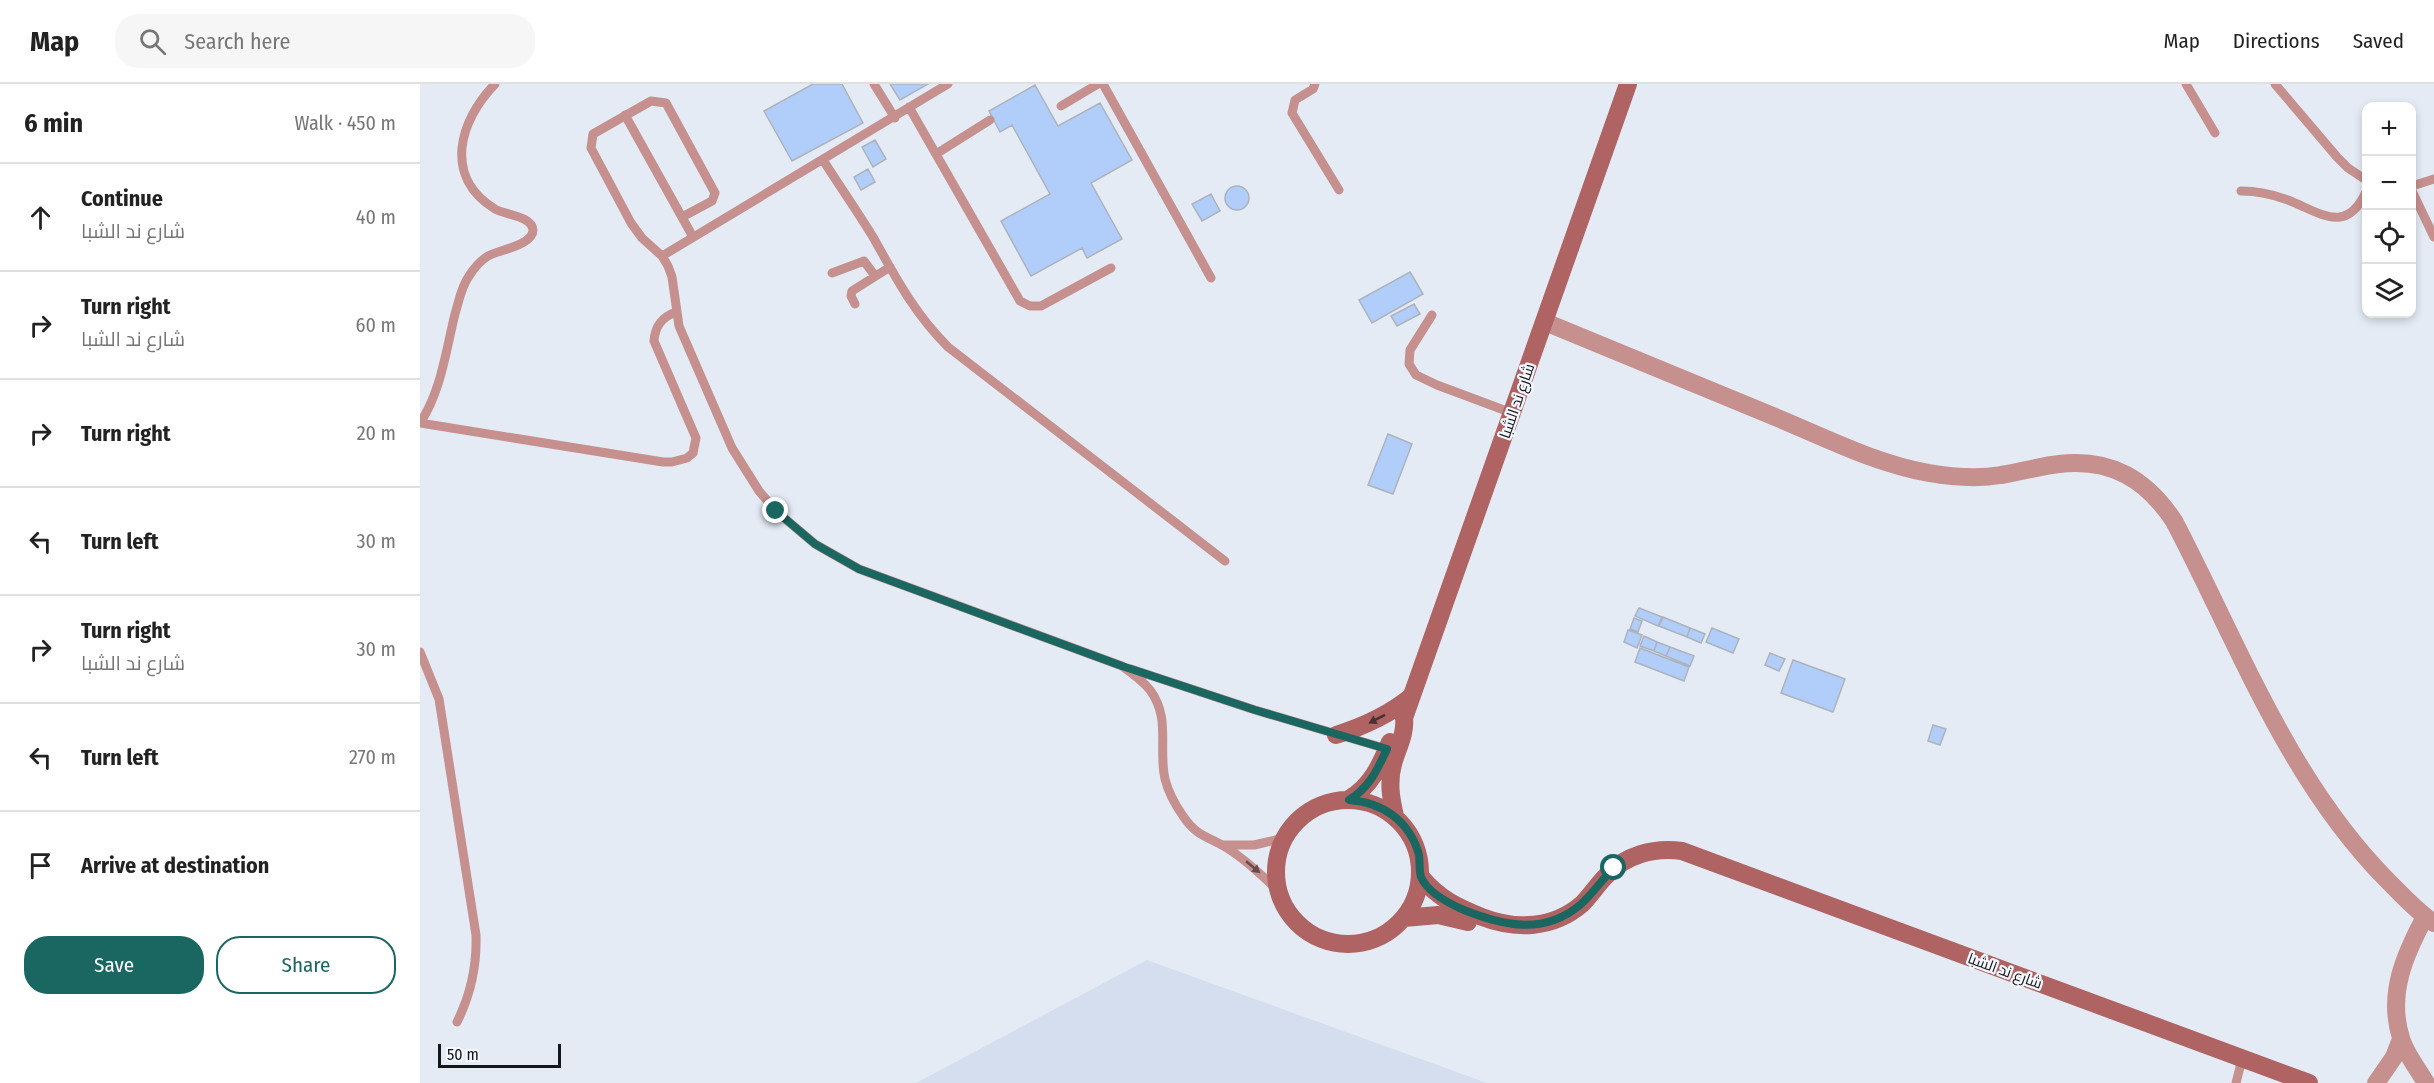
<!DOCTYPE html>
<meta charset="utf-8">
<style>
:root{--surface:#fff;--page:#f6f6f6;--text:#222;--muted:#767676;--line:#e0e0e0;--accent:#1a6661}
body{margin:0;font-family:"Fira Sans Condensed",Cairo,sans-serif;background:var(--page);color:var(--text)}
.controls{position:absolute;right:18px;top:18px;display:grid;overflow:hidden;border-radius:12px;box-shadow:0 3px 9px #0003}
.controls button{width:54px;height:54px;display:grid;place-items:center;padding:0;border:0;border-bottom:2px solid var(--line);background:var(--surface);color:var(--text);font:30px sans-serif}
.scale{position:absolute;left:18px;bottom:15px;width:123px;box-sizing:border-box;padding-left:6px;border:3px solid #141619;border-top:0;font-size:16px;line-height:21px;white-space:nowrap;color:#141619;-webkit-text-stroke:4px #f4f8fe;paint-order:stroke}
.stop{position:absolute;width:18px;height:18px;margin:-14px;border:4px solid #1a6661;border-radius:50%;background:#fff}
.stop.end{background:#1a6661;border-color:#fff;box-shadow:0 2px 6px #0008}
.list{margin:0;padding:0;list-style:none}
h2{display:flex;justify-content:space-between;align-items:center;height:78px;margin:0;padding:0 24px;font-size:26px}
h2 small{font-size:20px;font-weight:400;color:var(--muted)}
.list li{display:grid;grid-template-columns:39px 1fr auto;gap:18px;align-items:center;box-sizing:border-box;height:108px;padding:0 24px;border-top:2px solid var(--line)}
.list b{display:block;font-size:22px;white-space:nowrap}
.list p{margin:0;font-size:20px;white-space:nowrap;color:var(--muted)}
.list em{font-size:20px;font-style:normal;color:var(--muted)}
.actions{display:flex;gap:12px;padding:18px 24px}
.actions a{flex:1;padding:14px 0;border:2px solid var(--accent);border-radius:24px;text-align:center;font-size:21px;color:var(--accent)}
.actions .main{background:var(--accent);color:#fff}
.icon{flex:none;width:33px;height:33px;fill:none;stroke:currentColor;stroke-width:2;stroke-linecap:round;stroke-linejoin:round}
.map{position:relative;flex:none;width:2014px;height:999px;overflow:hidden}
header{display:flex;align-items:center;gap:36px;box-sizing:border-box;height:84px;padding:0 30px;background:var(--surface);border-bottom:2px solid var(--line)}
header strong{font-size:28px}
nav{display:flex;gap:33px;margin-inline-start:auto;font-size:21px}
.search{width:420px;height:54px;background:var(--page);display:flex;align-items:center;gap:15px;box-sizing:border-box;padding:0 21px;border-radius:24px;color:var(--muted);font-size:22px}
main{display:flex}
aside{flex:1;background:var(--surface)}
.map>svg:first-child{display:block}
</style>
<header>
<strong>Map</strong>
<div class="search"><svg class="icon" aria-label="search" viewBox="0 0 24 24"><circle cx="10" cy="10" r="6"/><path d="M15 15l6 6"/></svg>Search here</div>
<nav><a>Map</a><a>Directions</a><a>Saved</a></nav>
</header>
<main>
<aside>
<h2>6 min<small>Walk · 450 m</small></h2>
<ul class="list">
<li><svg class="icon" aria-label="ahead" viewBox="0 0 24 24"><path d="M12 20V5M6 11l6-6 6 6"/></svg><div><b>Continue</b><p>شارع ند الشبا</p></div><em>40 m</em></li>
<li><svg class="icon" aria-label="right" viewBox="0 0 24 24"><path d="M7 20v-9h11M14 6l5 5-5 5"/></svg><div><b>Turn right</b><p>شارع ند الشبا</p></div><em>60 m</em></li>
<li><svg class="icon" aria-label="right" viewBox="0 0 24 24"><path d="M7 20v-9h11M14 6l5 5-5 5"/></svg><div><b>Turn right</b></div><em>20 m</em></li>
<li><svg class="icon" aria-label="left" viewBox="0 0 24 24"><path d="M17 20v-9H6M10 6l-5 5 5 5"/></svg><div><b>Turn left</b></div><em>30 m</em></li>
<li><svg class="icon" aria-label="right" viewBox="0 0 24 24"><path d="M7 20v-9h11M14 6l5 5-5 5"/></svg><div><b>Turn right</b><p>شارع ند الشبا</p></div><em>30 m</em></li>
<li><svg class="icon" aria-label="left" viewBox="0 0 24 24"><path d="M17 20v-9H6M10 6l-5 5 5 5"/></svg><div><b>Turn left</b></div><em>270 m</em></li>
<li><svg class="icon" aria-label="arrive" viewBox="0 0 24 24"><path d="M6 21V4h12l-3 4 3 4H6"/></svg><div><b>Arrive at destination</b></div></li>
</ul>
<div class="actions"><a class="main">Save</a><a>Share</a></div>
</aside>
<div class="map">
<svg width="2014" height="999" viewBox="0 0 2014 999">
<rect width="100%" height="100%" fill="#e4ebf5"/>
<path fill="#d4deef" d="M727 876 1067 999H496Z"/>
<path fill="#b1cdf9" stroke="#adb3bc" stroke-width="1.5" d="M393 0H422L443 39 372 77 344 27Z
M470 0H508L480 16Z
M615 1 638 42 680 19 712 76 671 99 702 155 667 174 662 164 611 192 581 137 630 110 592 41 580 48 569 27Z
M455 56 466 75 453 83 442 63Z
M448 85 455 98 441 106 434 93Z
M805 114a12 12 0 1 1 24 0a12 12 0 1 1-24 0Z
M791 110 800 127 782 137 772 120Z
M990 188 1003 210 952 239 939 216Z
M994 220 1000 230 977 242 971 232Z
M968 350 992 360 973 410 948 401Z
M1219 524 1242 533 1238 542 1215 532Z
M1243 533 1270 544 1267 553 1239 542Z
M1214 534 1222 537 1218 548 1210 545Z
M1270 544 1285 550 1281 559 1267 553Z
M1292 544 1319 555 1313 569 1286 558Z
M1208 546 1222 551 1217 564 1204 558Z
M1224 552 1237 558 1234 567 1220 562Z
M1237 558 1250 563 1246 572 1234 567Z
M1250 563 1274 572 1270 582 1246 572Z
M1220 564 1269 583 1264 597 1215 578Z
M1350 569 1365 575 1359 587 1345 581Z
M1373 576 1425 595 1413 628 1361 609Z
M1513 641 1526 645 1520 661 1508 657Z"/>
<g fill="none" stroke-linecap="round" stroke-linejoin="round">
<path stroke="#c5908e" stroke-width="9" d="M454 0 475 34
M683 0 791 194
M895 0 893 5 875 16 872 29 919 106
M1766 0 1795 49
M1855 0 1917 73 1928 84 1946 96
M641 22 678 0
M489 23 600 217 610 222H621L691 184
M205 31 273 153
M516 70 570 36
M403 76C419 101 437 127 453 153 476 194 494 229 528 263L805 477
M1992 102 2014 95
M1821 107C1838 107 1852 110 1868 116 1901 129 1926 151 1946 108
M1992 107 2014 153
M262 133 292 117 295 109 246 19 231 17 173 50 171 64 211 139 222 154 242 172 248 182 252 193 259 242 312 364 339 407 356 427 395 460 439 485 702 582C712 589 722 596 730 606 751 634 738 664 745 695 748 707 756 722 763 732 777 753 788 752 807 764 826 776 843 792 859 808
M242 172 528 0
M412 189 444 177 455 192
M435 220 431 212 432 207 470 183
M1012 231 990 266 989 280 996 291 1017 301 1092 329
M0 339 243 378H252L267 374 273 369 276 354 234 257C235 242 242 233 256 228
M0 339C21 308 26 266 35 230 39 217 41 203 49 192 54 184 60 177 68 172 79 166 113 161 113 146 112 132 85 131 75 125 23 93 39 37 75 0
M0 568 19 615 56 851C57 883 51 910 37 938
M711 585 835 626 967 665
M804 761H834L864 754
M1816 999 1822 975"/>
<path stroke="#c5908e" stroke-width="18" d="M1125 238C1203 270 1281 302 1360 335 1408 355 1457 380 1509 389 1532 393 1558 395 1581 391 1601 388 1620 382 1639 380 1691 374 1726 395 1754 437 1818 559 1868 696 1967 796 1982 811 1996 827 2014 839
M2005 833C1985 870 1967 910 1981 954 1985 969 1998 985 2006 999
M1956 999 1974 973 1981 955"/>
<path stroke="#af6362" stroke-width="18" d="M916 651C945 642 969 631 992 612
M929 715C951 702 960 682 970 658
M856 788a72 72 0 1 1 144 0a72 72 0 1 1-144 0Z
M975 732C971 715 968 698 973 680 977 665 986 650 984 634L1208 0
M1001 793C1018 814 1037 823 1062 833 1096 846 1133 845 1162 820 1171 811 1177 801 1186 792 1205 771 1234 763 1262 767L1889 999
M984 834 1018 831 1048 838"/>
</g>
<defs><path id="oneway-solid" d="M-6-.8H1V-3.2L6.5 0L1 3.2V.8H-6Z" transform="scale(1.5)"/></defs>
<use fill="#4a3133" href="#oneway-solid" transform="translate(957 635) rotate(153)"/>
<use fill="#644d4e" href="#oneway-solid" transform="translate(833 783) rotate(40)"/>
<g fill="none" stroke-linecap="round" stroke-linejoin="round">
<path stroke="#1a6661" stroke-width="8" d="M356 427 395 460 439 485 702 582 835 626 967 665C957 686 950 703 929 716 962 718 990 737 999 771 1000 778 999 787 1001 793 1008 809 1030 820 1044 826 1084 842 1124 851 1160 821 1173 810 1182 795 1194 784"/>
</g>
<g text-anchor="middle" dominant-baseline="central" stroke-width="4.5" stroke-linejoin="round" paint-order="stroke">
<g font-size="15" fill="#141619" stroke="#f4f8fe">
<text transform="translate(1097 317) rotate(-71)">شارع ند الشبا</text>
<text transform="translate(1585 887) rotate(20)">شارع ند الشبا</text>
</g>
</g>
</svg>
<div class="controls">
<button>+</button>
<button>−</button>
<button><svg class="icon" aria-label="locate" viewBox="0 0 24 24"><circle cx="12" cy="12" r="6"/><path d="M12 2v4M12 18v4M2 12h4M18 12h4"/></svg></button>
<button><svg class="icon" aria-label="layers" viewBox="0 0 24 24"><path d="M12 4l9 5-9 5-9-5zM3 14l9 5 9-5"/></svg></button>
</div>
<div class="scale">50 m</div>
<div class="stop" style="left:1194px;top:784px"></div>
<div class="stop end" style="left:356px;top:427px"></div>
</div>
</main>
